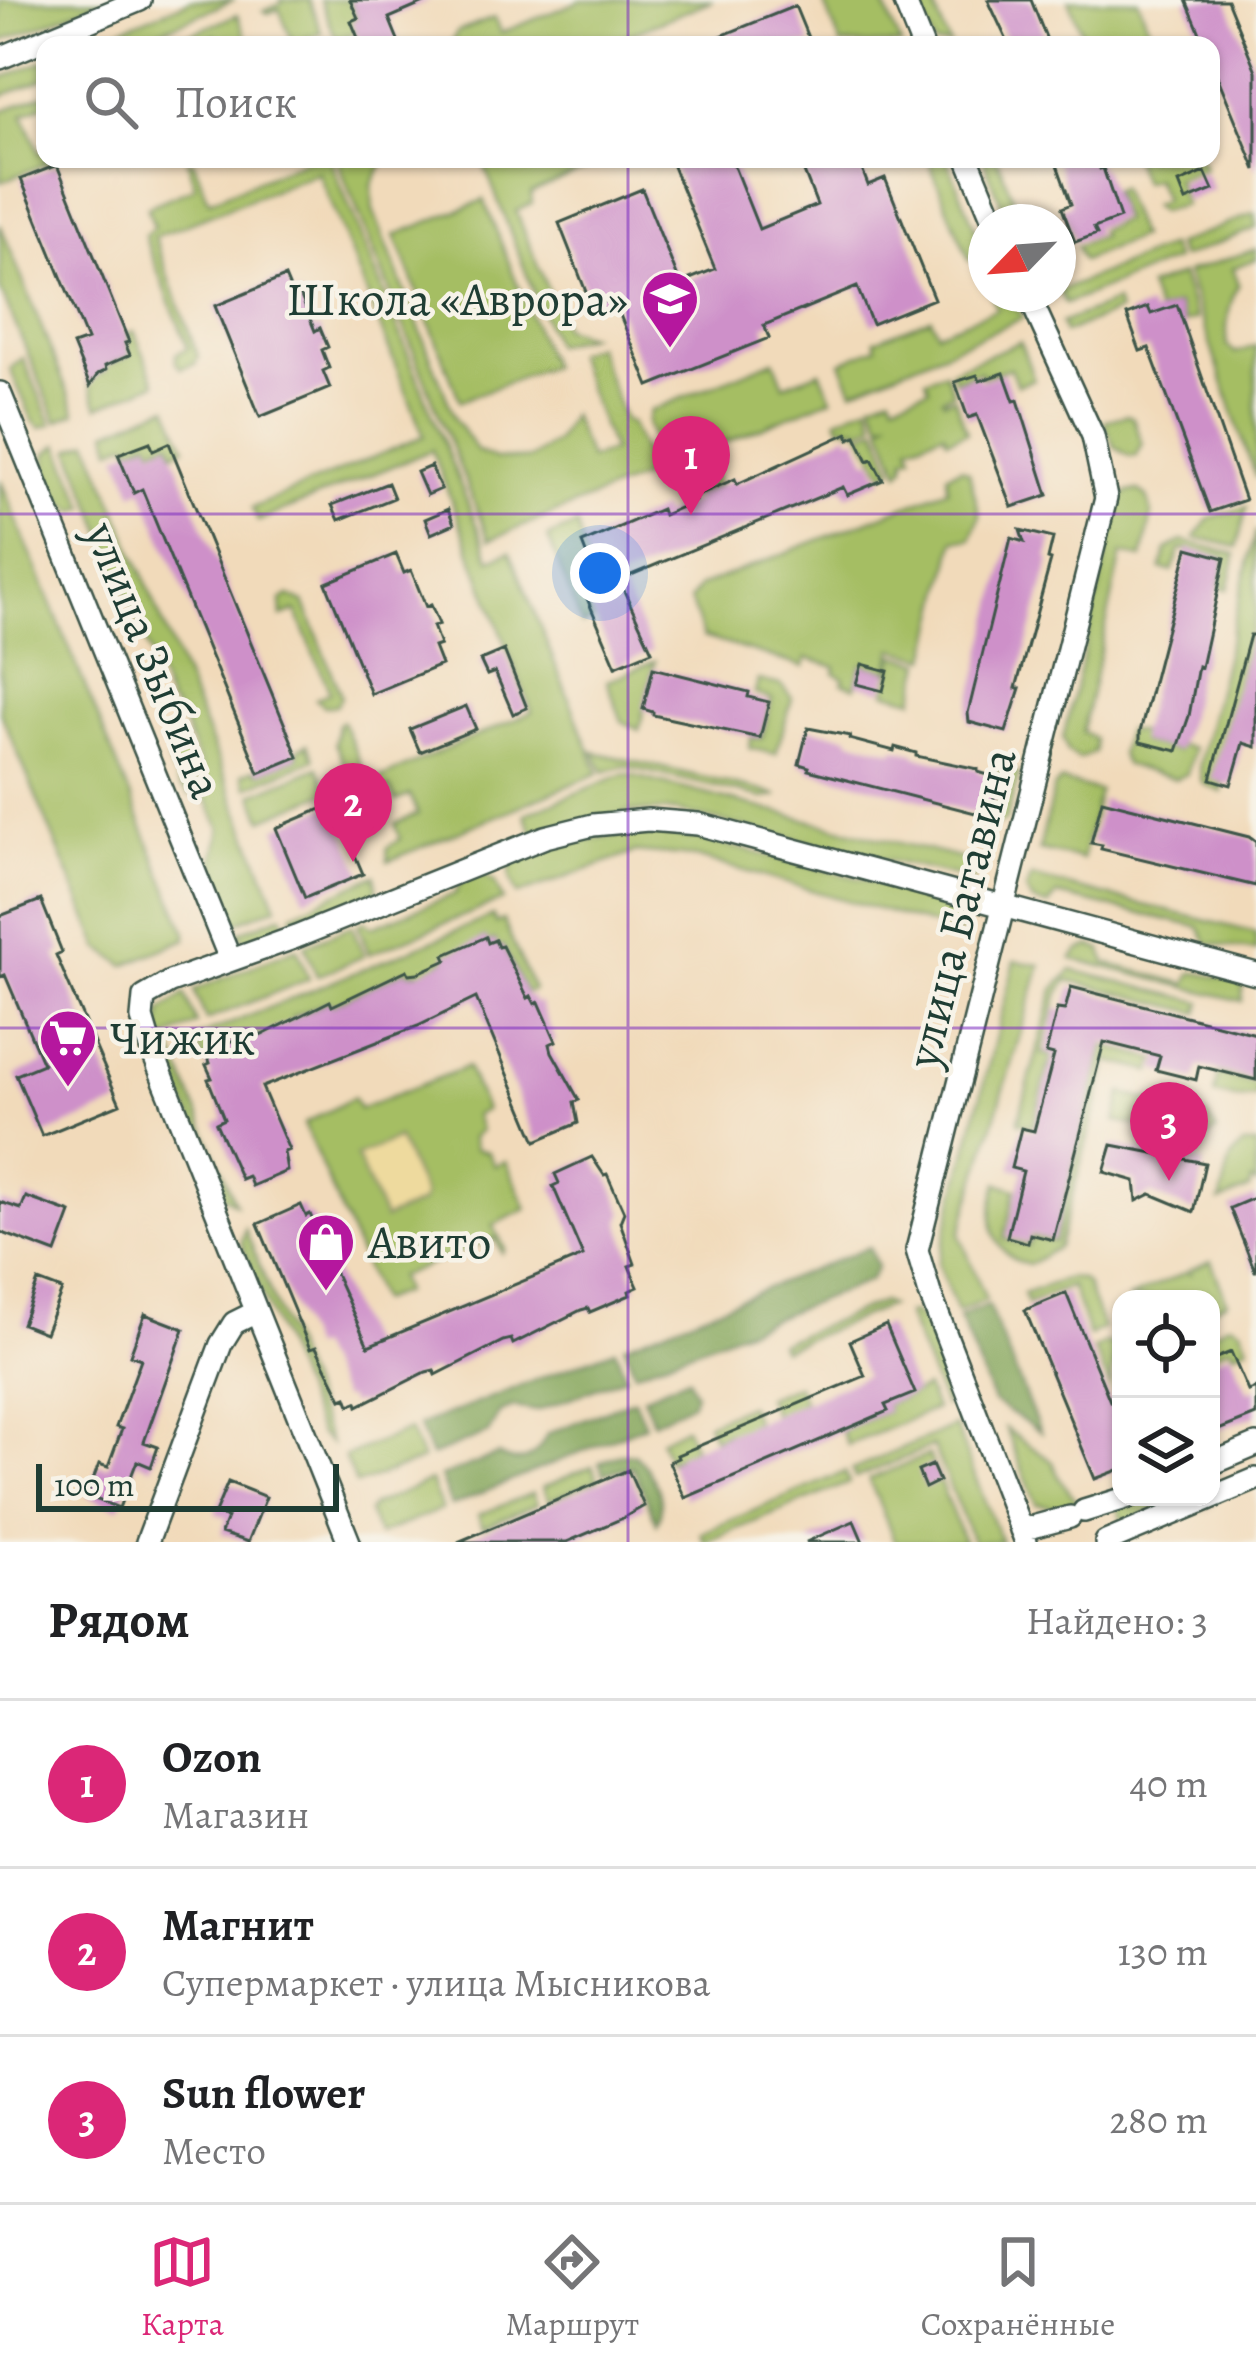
<!DOCTYPE html>
<html lang="ru">
<meta charset="utf-8">
<style>
:root{--surface:#fff;--page:#f6f6f6;--text:#202124;--muted:#757577;--line:#e0e0e0;--accent:#db2777}
body{margin:0;font-family:Alegreya,serif;background:var(--page);color:var(--text)}
.controls{position:absolute;right:36px;bottom:36px;display:grid;overflow:hidden;border-radius:24px;box-shadow:0 3px 9px #0004}
.controls button{width:108px;height:108px;display:grid;place-items:center;padding:0;border:0;border-bottom:3px solid var(--line);background:var(--surface);color:var(--text);font:60px sans-serif}
.compass{position:absolute;left:968px;top:204px;width:108px;height:108px;border-radius:50%;background:var(--surface);box-shadow:0 3px 9px #0004;rotate:245deg}
.scale{position:absolute;left:36px;bottom:30px;width:303px;box-sizing:border-box;padding-left:12px;border:6px solid #1f3d34;border-top:0;font-size:33px;line-height:42px;white-space:nowrap;color:#1f3d34;-webkit-text-stroke:9px #f7f3e8;paint-order:stroke}
.you{position:absolute;left:600px;top:573px;width:42px;height:42px;margin:-30px;border:9px solid #fff;border-radius:50%;background:#1a73e8;box-shadow:0 0 0 18px #1a73e833}
.badge{display:grid;place-items:center;width:78px;height:78px;border-radius:50%;background:var(--accent);color:#fff;font-size:39px;font-weight:700}
.pin{position:absolute;translate:-50% -99px;filter:drop-shadow(0 3px 6px #0008)}
.pin::after{content:'';position:absolute;top:63px;width:42px;height:36px;background:inherit;clip-path:polygon(0 0,100% 0,50% 100%)}
.list{margin:0;padding:0;list-style:none}
h2{display:flex;justify-content:space-between;align-items:center;height:156px;margin:0;padding:0 48px;font-size:51px}
h2 small{font-size:39px;font-weight:400;color:var(--muted)}
.list li{display:grid;grid-template-columns:78px 1fr auto;gap:36px;align-items:center;box-sizing:border-box;height:168px;padding:0 48px;border-top:3px solid var(--line)}
.list b{display:block;font-size:45px;white-space:nowrap}
.list p{margin:0;font-size:39px;white-space:nowrap;color:var(--muted)}
.list em{font-size:39px;font-style:normal;color:var(--muted)}
.icon{flex:none;width:66px;height:66px;fill:none;stroke:currentColor;stroke-width:2;stroke-linecap:round;stroke-linejoin:round}
.map{position:relative;flex:none;width:1256px;height:1542px;overflow:hidden}
.search{position:absolute;background:var(--surface);box-shadow:0 3px 9px #0004;left:36px;right:36px;top:36px;height:132px;display:flex;align-items:center;gap:30px;box-sizing:border-box;padding:0 42px;border-radius:24px;color:var(--muted);font-size:45px}
.sheet{height:660px;background:var(--surface)}
nav{display:flex;justify-content:space-around;align-items:center;box-sizing:border-box;height:168px;border-top:3px solid var(--line);background:var(--surface);font-size:33px;color:var(--muted)}
nav a{display:grid;justify-items:center;gap:6px}
nav .on{color:var(--accent)}
.map>svg:first-child{display:block}
</style>
<div class="map">
<svg width="1256" height="1542" viewBox="0 0 1256 1542">
<rect width="100%" height="100%" fill="#f7f3e8"/>
<filter id="ink" filterUnits="userSpaceOnUse"><feTurbulence type="fractalNoise" baseFrequency=".00833" numOctaves="2"/><feDisplacementMap in="SourceGraphic" scale="24" xChannelSelector="R" yChannelSelector="G"/><feConvolveMatrix kernelMatrix="1 2 1 2 8 2 1 2 1" color-interpolation-filters="sRGB"/></filter>
<filter id="wash" filterUnits="userSpaceOnUse"><feTurbulence type="fractalNoise" baseFrequency=".004" numOctaves="4" result="noise"/><feDisplacementMap in="SourceGraphic" scale="48" xChannelSelector="R" yChannelSelector="G"/><feGaussianBlur stdDeviation="2.7" result="paint"/><feColorMatrix in="noise" values="0 0 0 0 0 0 0 0 0 0 0 0 0 0 0 0 0 1.4 0 .05"/><feComposite in="paint" operator="in"/></filter>
<g filter="url(#wash)">
<rect width="100%" height="100%" fill="#f1daba"/>
<path fill="#a5be64" stroke="#627e4c" stroke-width="3" d="M0 0H104L0 42Z
M191 0H234L126 45H82Z
M281 0H309L321 32 294 44 279 9 268 13 264 11 282 3Z
M320 0H350L358 18 356 32 337 40Z
M582 0H713L603 45H453L452 41 457 32 494 18 501 33Z
M823 0H882L901 45H841Z
M917 0H931L950 45H935Z
M1069 0H1138L1156 45H1087Z
M237 15 249 45H232L229 38 219 42 215 35 197 45H183L180 38Z
M45 60V78L0 97V79Z
M45 94V104L23 114 40 153 45 152V159H57L1 182 0 112Z
M307 159H330L490 559 510 552 599 773 388 861 387 848 400 839 395 824 418 814 410 795 396 801 389 788 361 798 357 794 335 743 338 724 342 721 369 783 532 712 432 450 258 521 252 508 424 436 318 172 154 237 198 356 195 364 181 368 176 363V354L188 348 146 241 145 235 154 227 147 207 195 187 188 161 194 162 209 201Z
M337 159H385L372 185 373 210 455 419 477 451 495 459H530L555 442 571 415 589 459 612 451 574 353 595 345 625 422H630L646 460 644 477 489 540Z
M482 159H591L594 166 531 193 532 203 516 211 563 328 588 335 554 345Z
M928 159H947L986 256 982 261 969 260Z
M983 159H997L1022 219 1036 214 1038 222H1009Z
M1133 159H1201L1204 168 1175 179 1184 205 1159 212 1152 206 1164 200 1155 178 1142 182Z
M1119 187 1139 237 1082 261 1076 246 1101 236 1099 230 1123 220 1112 190Z
M484 200 550 366 460 401 395 235Z
M1255 213 1256 228 1181 258 1175 245Z
M0 224 76 413 57 421 0 289Z
M1169 246 1175 260 1065 304 1059 291Z
M1256 249V259L1233 268 1239 284C1228 304 1226 323 1227 346L1235 353 1256 346V479L1186 273Z
M1181 275 1196 319 1184 323 1177 305 1157 312 1148 287Z
M991 294H1009L1023 318 853 390 841 362 877 347 875 340 931 318 937 332 997 309Z
M1115 302 1119 311 1064 333 1061 323Z
M134 331 156 383 98 407 88 381 106 370 105 366 129 356 126 334Z
M1020 342 1034 379 1017 385 1010 368 982 377 980 371 955 380 951 370Z
M23 358 52 424 40 428 33 421 10 369Z
M774 360 784 385 820 371 832 398 664 468 647 423 650 411Z
M945 371 953 392 942 398 944 401 954 397 967 432 947 439 944 432 910 445 913 455 906 457 905 467 900 472 882 426 888 420 881 422 872 401 891 394 895 401 929 388 926 379Z
M869 404 875 423 859 430 857 426 850 429 848 424 841 427 837 418Z
M168 406 186 447 174 452 170 441 154 447 149 440 132 449 129 442 112 448 108 431Z
M1127 415 1133 418 1142 443 1137 456 1130 457 1115 447 1104 421Z
M877 427 893 469 884 473 862 434Z
M89 441 277 906 234 924 214 861 221 829 204 794 205 780 180 714 169 703 71 449Z
M59 444 86 507 76 511C55 500 46 477 46 454Z
M961 468 969 472 980 516 971 539 955 540 928 658 894 649 888 671 862 664 855 687 843 683 844 678 835 673 836 667 806 658 804 667 703 637 690 600 699 587 948 489 947 474Z
M712 469 718 485 681 500 674 485Z
M0 479 186 932V939L125 965 100 948 0 711Z
M1139 491 1147 497 1152 514 1142 558 1122 554 1082 732 1094 739V752L1079 759 1068 752 1063 738 1121 499 1128 492Z
M1247 507 1237 547 1195 537 1210 518Z
M577 525 587 565 579 568 581 579 578 582 593 620 582 625 548 537Z
M1256 531V613L1224 737 1222 792 1202 783 1199 764Z
M1182 541 1236 554 1228 589 1221 588 1224 558 1181 549 1172 571 1161 569 1167 550Z
M289 596 304 602 339 690 341 697 336 706H324L316 699 330 692 296 611 282 616 281 601Z
M895 655 923 662 914 699 886 692Z
M655 661 639 730 622 721 607 681Z
M758 680 781 685 792 698 776 754 749 748 751 738 762 739 772 699 755 694Z
M1126 730 1142 733 1141 742 1176 751 1178 745 1193 748 1187 774 1175 779 1125 765 1120 754Z
M182 743 196 782 191 796 179 786 168 762 172 749Z
M307 744 314 759 247 787 242 774 254 769 259 773 298 757V749Z
M594 752 759 790 778 796 763 798 624 766 604 772Z
M1002 763 1019 774 1006 821 997 825 987 822V817L994 814 1003 777 998 774Z
M318 767 328 792 263 819 253 794Z
M623 774 630 775 979 863 969 887 960 877 675 811 631 812 534 834 525 814Z
M1061 781 1099 791 1082 859 1039 850 1054 788Z
M652 833 705 840 967 905 960 933 696 857 636 852 517 895C514 887 507 877 511 867 520 843 627 834 652 833Z
M481 874 494 881 503 900 369 954 358 924 365 921 372 927 455 894 461 882Z
M375 875 377 888 372 897 298 927 292 914Z
M1031 877 1256 933V951L1208 943 1199 927 1057 895 1048 906 1033 902 1026 891Z
M282 915 288 931 247 942 237 933Z
M493 916 496 923 503 920 533 990 526 993 503 946 498 947 495 940 488 943 485 938 419 976 417 971 409 974 407 970 332 1006 329 1001 292 1017 293 1021 264 1038 262 1034 225 1044 227 1049 208 1057 210 1063 206 1065 195 1038Z
M352 926 364 956 317 976 305 945Z
M1091 946 1102 950 1106 963 1187 984 1192 973H1198L1243 982 1242 1001 1072 959 1080 950Z
M297 948 309 979 206 1020 194 990Z
M1015 961 1041 965 960 1235 986 1300 957 1312 938 1264Z
M1072 970 1202 1002 1199 1013 1068 980 1059 993 1042 1053 1051 1056 1033 1126 1018 1122 1054 989Z
M185 994 197 1024 168 1038 235 1203 223 1196 159 1035 162 1011Z
M1105 1046 1156 1060 1152 1072 1109 1061 1058 1247 1028 1265C988 1252 987 1218 998 1183L1016 1189 1004 1239 1028 1246 1032 1237 1054 1242Z
M467 1067 485 1110 475 1115 480 1130 472 1138 475 1149 488 1152 495 1166 506 1161 527 1209 493 1225 505 1249 502 1253 495 1238 398 1277 403 1292 379 1301 304 1124 353 1098 359 1109Z
M1218 1074 1256 1084V1096L1240 1099 1214 1094Z
M1122 1093 1207 1116 1217 1131 1202 1143 1181 1139V1133L1138 1122 1136 1126 1116 1121Z
M1243 1145H1256V1184L1251 1181 1250 1189 1220 1202 1231 1158Z
M245 1229 330 1443 319 1434 241 1242Z
M1211 1261 1227 1301 1211 1309V1299H1127L1187 1272 1191 1274 1190 1270Z
M1068 1278 1081 1279 1086 1284 1103 1328 1089 1336 1071 1286 1027 1304 1023 1294Z
M882 1302 889 1306 782 1349 779 1343Z
M914 1313 923 1322 951 1394 944 1406 906 1314Z
M1230 1323 1241 1328 1248 1346 1234 1352 1231 1346 1211 1355V1333Z
M1107 1343 1116 1349 1110 1387 1094 1349Z
M797 1385 804 1402 779 1416 773 1414 766 1397Z
M926 1388 935 1409 848 1445 841 1431 887 1411 885 1405Z
M748 1405 755 1422 730 1437 728 1433 714 1439 707 1423Z
M955 1426 1001 1542H973L933 1446 855 1478 852 1470Z
M685 1427 694 1448 669 1462 660 1440Z
M1006 1429 1053 1462 1059 1478 1078 1502 1063 1508 1036 1504Z
M409 1430 422 1460 356 1485 344 1457Z
M929 1455 964 1542H895L869 1479Z
M592 1466 598 1479 549 1500 543 1487Z
M845 1472 849 1483 705 1542 701 1533Z
M430 1481 442 1509 378 1535 368 1512 372 1506Z
M533 1493 537 1504 483 1527 478 1515Z
M1144 1497H1169L1172 1503 1124 1523 1118 1508Z"/>
<path fill="#84a55a" stroke="#527147" stroke-width="3" d="M869 1247 877 1267 869 1281 635 1372 624 1345Z
M988 1305 1040 1432 993 1402 959 1317Z
M615 1349 626 1376 538 1411 514 1407 500 1412 488 1433 431 1456 418 1426Z
M688 1377 695 1393 692 1402 653 1422 643 1396Z
M634 1399 645 1425 451 1506 440 1477 498 1455C522 1468 537 1458 547 1434Z
M622 1453 634 1454C652 1470 668 1501 657 1523L632 1466 604 1474 599 1463Z"/>
<path fill="#eeda9e" stroke="#868c69" stroke-width="3" d="M398 1138 424 1196 421 1203 384 1219 356 1156Z"/>
<g id="blocks">
<path fill="#ce90c9" d="M350 0H431L389 18 400 45H361L351 21 358 18Z
M988 0H1031L1049 45H1009Z
M1186 0H1227L1256 71V170L1211 61V45H1205Z
M795 6 811 45H701V44Z
M670 159H731L759 229 817 205 799 159H858L868 185 885 178 934 299 872 324 857 287 764 325 769 338 649 386 613 298 592 307 559 223 642 189 680 283 715 269Z
M1055 159H1096L1100 169 1103 168 1120 218 1094 228 1097 234 1075 242 1062 208 1071 204Z
M57 165 129 342 125 343 130 355 105 366 106 370 98 374 90 386 73 345 87 340 21 179Z
M1205 172 1213 190 1186 201 1179 183Z
M285 277 293 296 300 294 315 331 320 328 328 347 322 350 329 368 323 371 330 388 260 417 215 306Z
M1177 305 1245 500 1210 512 1149 348 1140 351 1127 315 1148 307 1151 314Z
M1004 373 1014 401 1018 400 1048 495 1012 507 977 415 968 418 955 382 977 375 980 381Z
M848 433 850 439 856 436 868 461 872 459 883 480 847 495 843 487 619 580 652 651 616 666 580 582 586 580 582 570 591 566 582 543 661 509 663 515 695 501 694 497 735 479 737 484Z
M150 442 153 450 169 443 298 757 259 773 142 489 134 493 118 454Z
M431 466 441 489 427 495 417 472Z
M388 483 394 498 339 520 332 505Z
M448 509 454 524 431 534 425 519Z
M1020 530 1053 538 1048 559 1051 560 1016 688H1020L1006 732 969 722 968 713 1011 538 1024 542Z
M1188 548 1225 558 1201 667 1198 666 1189 716 1177 751 1140 742V732Z
M396 554 404 573 411 570 426 607 431 605 439 624 433 626 440 645 434 647 441 665 371 694 326 583Z
M1250 635H1256V747L1243 743 1231 785 1211 779Z
M504 650 527 708 513 714 495 672 487 675 480 660Z
M862 664 888 671 883 691 856 684Z
M653 668 749 692 748 697 769 702 760 738 653 715V712L643 709Z
M466 706 476 729 420 752 410 729Z
M808 728 850 736 849 739 894 751 895 747 916 753V756L978 769V772L999 778 990 813 980 811 979 814 808 770 809 767 799 764Z
M1102 800 1249 837 1256 842V886L1101 849 1102 845 1091 843Z
M333 804 363 874 305 898 276 828Z
M41 900 62 952 56 955 120 1104 42 1136 16 1075 43 1064 5 975 0 977V916Z
M486 937 488 943 495 940 498 947 502 946 528 998 531 996 535 1004 539 1002 556 1041 550 1044 552 1052 579 1100 574 1102 578 1123 536 1141 476 998 418 1026 262 1087 289 1150 284 1152 287 1171 252 1186 248 1176 241 1179 216 1123 224 1119 208 1079 212 1078 206 1065 210 1063 208 1057 227 1049 225 1044 253 1032 255 1037 262 1035 330 1001 332 1006 407 970 409 974 418 973 447 960 445 955Z
M1071 987 1256 1034V1080L1199 1066 1196 1080 1156 1070 1160 1056 1104 1042 1053 1240 1030 1234 1028 1243 1007 1237 1023 1171 1011 1168 1021 1128 1034 1131 1054 1055 1046 1053 1057 1009 1065 1010Z
M1112 1145 1205 1163 1194 1212 1151 1194 1137 1201 1135 1181 1104 1172Z
M592 1157 604 1175 607 1174 624 1212 620 1222 635 1264 629 1266 638 1287 629 1291 630 1295 590 1312 588 1308 581 1310 513 1344 511 1339 503 1341 436 1375 434 1370 426 1372 358 1406 357 1402 350 1405 347 1397 342 1399 316 1347 310 1349 258 1224 301 1205 306 1216 310 1214 314 1223 317 1222 326 1243 322 1245 368 1346 583 1256 553 1186 559 1183 555 1174Z
M26 1197 71 1213 56 1253 0 1232V1202L21 1209Z
M1256 1197V1271H1255L1230 1208Z
M38 1281 62 1290 45 1333 22 1324Z
M1066 1293 1110 1401 1121 1397V1469L1095 1479 1025 1310Z
M145 1314 184 1329 144 1442 158 1447 151 1467 137 1461 119 1508 87 1496 99 1464 108 1467 122 1429 116 1427 141 1359 130 1355Z
M886 1325 915 1393 885 1405 888 1411 685 1498 669 1462 678 1458 677 1455 865 1376 850 1341Z
M1231 1352 1248 1391 1256 1388V1415L1211 1433V1360Z
M932 1465 939 1481 925 1488 918 1471Z
M628 1470 644 1506 621 1519 567 1542H458Z
M228 1482 266 1497 248 1542 221 1533 227 1518 215 1513Z
M854 1521 863 1542H806Z"/>
</g>
</g>
<g filter="url(#ink)">
<use href="#blocks" fill-opacity="0" stroke="#3e5548" stroke-width="3"/>
<g fill="none" stroke-linecap="round" stroke-linejoin="round">
<defs>
<path id="minor" d="M904 0 922 45
M0 58 140 0
M968 159 994 222
M0 393 230 959
M1211 1464 1256 1445
M1084 1511 1129 1497
M1021 1530 1070 1517
M147 1542 221 1344 234 1323 256 1312
M349 1542 151 1048 142 1018 144 997 170 982 296 937 545 837 593 825 648 820 698 824 1256 974
M1026 1542 930 1294 917 1250 1106 498 1093 436 1028 294
M1106 1542 1256 1479"/>
</defs>
<use href="#minor" stroke="#3e5548" stroke-width="26"/>
<use href="#minor" stroke="#fff" stroke-width="21"/>
</g>
</g>
<path fill="none" stroke="#7b2cbf" stroke-width="3" stroke-opacity="0.55" d="M628 0V45M628 159V1542M0 514H1256M0 1028H1256"/>
<defs>
<symbol id="school-pin" viewBox="-11 -11 22 30"><path d="M0 17L-7.5 6A9.5 9.5 0 1 1 7.5 6Z" fill="#b5179e" stroke="#f7f3e8"/><path d="M0-5L7-2L0 1L-7-2ZM-4 1L0 2.5L4 1V4Q0 6-4 4Z" fill="#fff"/></symbol>
<symbol id="supermarket-pin" viewBox="-11 -11 22 30"><path d="M0 17L-7.5 6A9.5 9.5 0 1 1 7.5 6Z" fill="#b5179e" stroke="#f7f3e8"/><path d="M-6-5.5h2.5l.6 2H6L4.5 2H-2.5L-4.4-4H-6ZM-1.5 3.2a1.3 1.3 0 1 0 .1 0ZM3 3.2a1.3 1.3 0 1 0 .1 0Z" fill="#fff"/></symbol>
<symbol id="shop-pin" viewBox="-11 -11 22 30"><path d="M0 17L-7.5 6A9.5 9.5 0 1 1 7.5 6Z" fill="#b5179e" stroke="#f7f3e8"/><path d="M-5-2.5h2.3a2.7 3.5 0 0 1 5.4 0H5L5.5 6h-11ZM-1.5-2.5h3a1.5 2.3 0 0 0-3 0Z" fill="#fff"/></symbol>
</defs>
<g fill-rule="evenodd">
<use href="#school-pin" x="637" y="266" width="66" height="90"/>
<use href="#supermarket-pin" x="35" y="1005" width="66" height="90"/>
<use href="#shop-pin" x="293" y="1209" width="66" height="90"/>
</g>
<g text-anchor="middle" dominant-baseline="central" stroke-width="9" stroke-linejoin="round" paint-order="stroke">
<g font-size="48" fill="#1f3d34" stroke="#f7f3e8" text-anchor="start">
<text x="628" y="299" text-anchor="end">Школа «Аврора»</text>
<text x="110" y="1038">Чижик</text>
<text x="368" y="1242">Авито</text>
</g>
<g font-size="48" fill="#1f3d34" stroke="#f7f3e8">
<text transform="translate(154 660) rotate(68)">улица Зыбина</text>
<text transform="translate(961 908) rotate(-76)">улица Батавина</text>
</g>
</g>
</svg>
<div class="controls">
<button><svg class="icon" aria-label="locate" viewBox="0 0 24 24"><circle cx="12" cy="12" r="6"/><path d="M12 2v4M12 18v4M2 12h4M18 12h4"/></svg></button>
<button><svg class="icon" aria-label="layers" viewBox="0 0 24 24"><path d="M12 4l9 5-9 5-9-5zM3 14l9 5 9-5"/></svg></button>
</div>
<svg class="compass" viewBox="-18 -18 36 36"><path d="M0-13l5 13h-10z" fill="#e53935"/><path d="M0 13l5-13h-10z" fill="#757577"/></svg>
<div class="scale">100 m</div>
<div class="you"></div>
<div class="pin badge" style="left:691px;top:515px">1</div>
<div class="pin badge" style="left:353px;top:862px">2</div>
<div class="pin badge" style="left:1169px;top:1181px">3</div>
<div class="search"><svg class="icon" aria-label="search" viewBox="0 0 24 24"><circle cx="10" cy="10" r="6"/><path d="M15 15l6 6"/></svg>Поиск</div>
</div>
<section class="sheet">
<h2>Рядом<small>Найдено: 3</small></h2>
<ul class="list">
<li><span class="badge">1</span><div><b>Ozon</b><p>Магазин</p></div><em>40 m</em></li>
<li><span class="badge">2</span><div><b>Магнит</b><p>Супермаркет · улица Мысникова</p></div><em>130 m</em></li>
<li><span class="badge">3</span><div><b>Sun flower</b><p>Место</p></div><em>280 m</em></li>
</ul>
</section>
<nav>
<a class="on"><svg class="icon" aria-label="map" viewBox="0 0 24 24"><path d="M3 6l6-2 6 2 6-2v14l-6 2-6-2-6 2zM9 4v14M15 6v14"/></svg>Карта</a>
<a><svg class="icon" aria-label="directions" viewBox="0 0 24 24"><path d="M12 3l9 9-9 9-9-9zM9 14v-3h6M13 9l2 2-2 2"/></svg>Маршрут</a>
<a><svg class="icon" aria-label="saved" viewBox="0 0 24 24"><path d="M7 4h10v16l-5-4-5 4z"/></svg>Сохранённые</a>
</nav>
